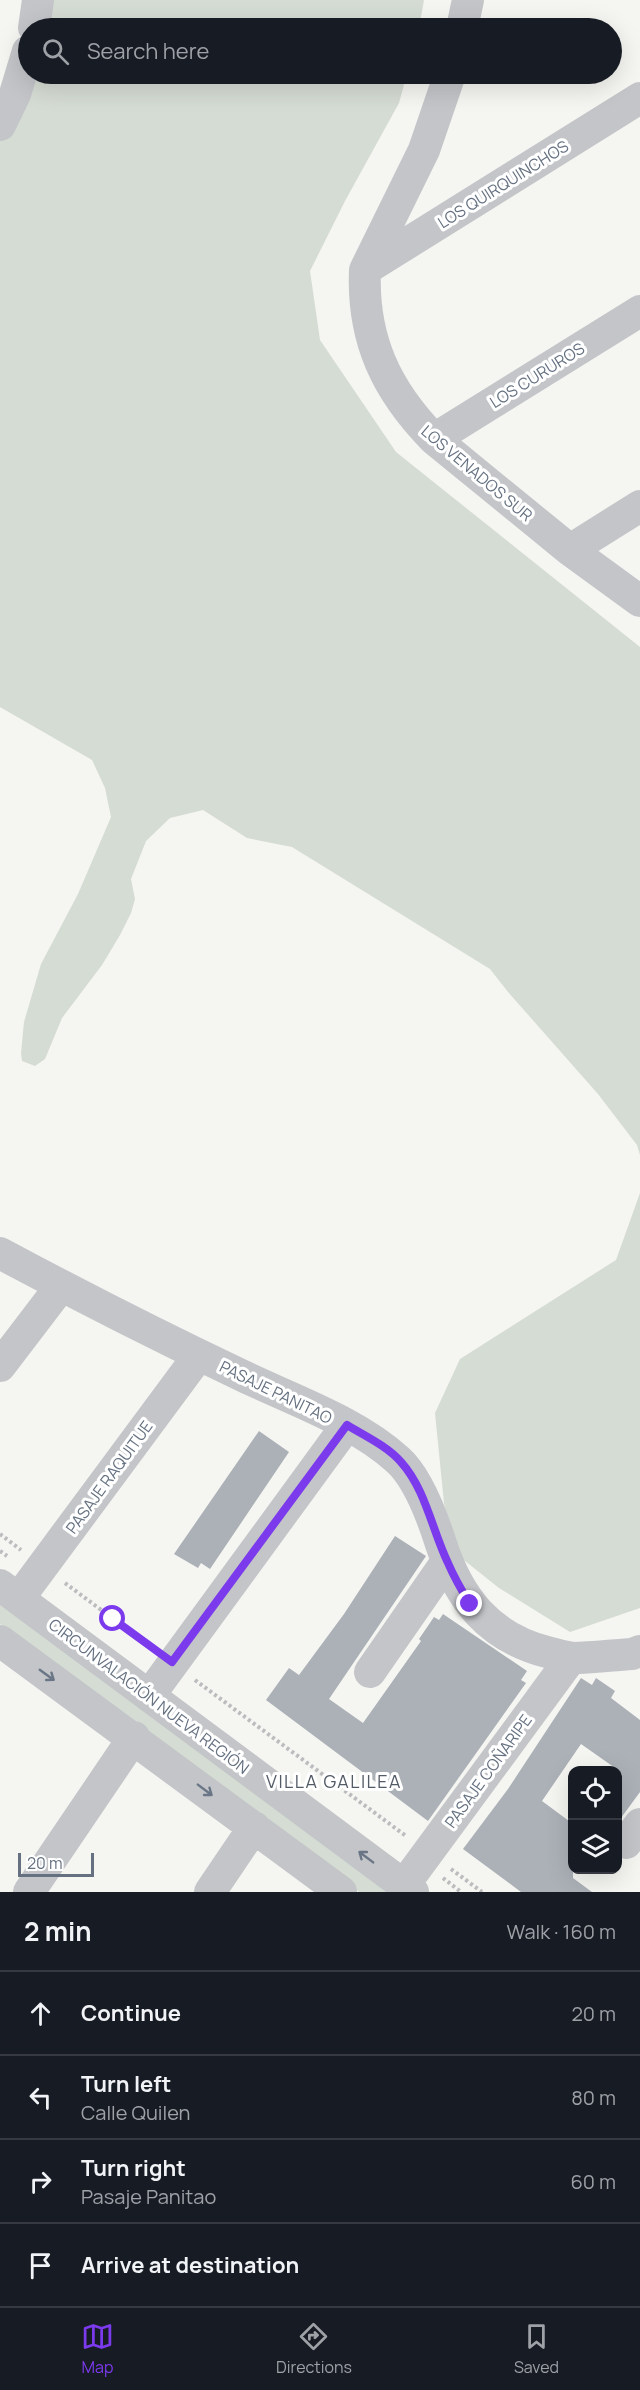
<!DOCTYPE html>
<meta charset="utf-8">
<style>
:root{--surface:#171b24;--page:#20242c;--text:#f1f3f6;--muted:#9ea1a6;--line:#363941;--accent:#7c3aed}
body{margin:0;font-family:Manrope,sans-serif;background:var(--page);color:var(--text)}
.controls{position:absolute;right:18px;bottom:18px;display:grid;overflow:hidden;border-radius:12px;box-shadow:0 6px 24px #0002}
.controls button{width:54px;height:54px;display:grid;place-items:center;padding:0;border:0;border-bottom:2px solid var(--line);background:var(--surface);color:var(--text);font:30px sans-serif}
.scale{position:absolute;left:18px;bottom:15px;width:76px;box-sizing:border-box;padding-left:6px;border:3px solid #657181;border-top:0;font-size:16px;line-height:21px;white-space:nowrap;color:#657181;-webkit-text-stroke:4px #fff;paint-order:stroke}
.stop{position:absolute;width:18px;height:18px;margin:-14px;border:4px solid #7c3aed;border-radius:50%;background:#fff}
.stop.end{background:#7c3aed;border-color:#fff;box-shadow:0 2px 6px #0008}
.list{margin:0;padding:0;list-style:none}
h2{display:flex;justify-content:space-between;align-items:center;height:78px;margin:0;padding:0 24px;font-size:26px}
h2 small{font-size:20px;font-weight:400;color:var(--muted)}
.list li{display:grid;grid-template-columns:39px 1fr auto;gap:18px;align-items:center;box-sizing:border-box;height:84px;padding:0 24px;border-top:2px solid var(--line)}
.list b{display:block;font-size:22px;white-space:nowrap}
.list p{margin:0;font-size:20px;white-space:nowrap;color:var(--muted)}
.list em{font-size:20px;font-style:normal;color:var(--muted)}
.icon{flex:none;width:33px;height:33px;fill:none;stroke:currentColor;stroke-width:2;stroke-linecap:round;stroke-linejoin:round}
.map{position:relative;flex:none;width:640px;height:1892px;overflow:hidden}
.search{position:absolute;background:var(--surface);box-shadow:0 6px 24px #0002;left:18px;right:18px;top:18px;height:66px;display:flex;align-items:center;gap:15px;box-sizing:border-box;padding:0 21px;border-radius:33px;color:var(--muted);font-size:22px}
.sheet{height:414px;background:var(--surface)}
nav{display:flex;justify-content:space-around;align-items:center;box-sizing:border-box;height:84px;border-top:2px solid var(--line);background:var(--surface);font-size:16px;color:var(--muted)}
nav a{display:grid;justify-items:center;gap:3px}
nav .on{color:var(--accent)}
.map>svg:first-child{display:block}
</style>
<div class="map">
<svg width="640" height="1892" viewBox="0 0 640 1892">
<rect width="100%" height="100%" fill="#f5f5f1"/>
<path fill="#d5dcd3" d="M47 0H424L419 28H38Z
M28 74H407L399 103 345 201 310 271 320 340 396 452 640 647V1155L637 1145 598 1094 508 992 490 969 292 847 247 838 203 810 170 818 146 841 131 879 135 899 131 913 120 935 102 965 62 1018 45 1059 35 1066 22 1061 21 1053 24 1022 41 964 78 894 111 817 105 788 92 760 0 707V140Z
M640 1193V1608L570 1632 499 1588 455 1553 444 1503 435 1413 460 1359 616 1260Z
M0 1600 391 1892H359L0 1624Z"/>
<path fill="#abb1b7" d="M259 1431 289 1452 210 1569 201 1563 198 1568 174 1554Z
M395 1536 426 1556 329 1699 363 1723 421 1641 419 1639 434 1617 439 1620 443 1614 527 1671 521 1680 526 1683 428 1821 266 1700 289 1668 299 1675 344 1614Z
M581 1678 592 1685 596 1678 615 1691 611 1698 640 1720V1792L618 1822V1770L581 1744 542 1801 573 1824V1878L592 1892H521L463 1849 508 1789Z"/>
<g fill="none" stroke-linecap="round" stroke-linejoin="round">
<path stroke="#babcbe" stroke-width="4" stroke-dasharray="3 3" stroke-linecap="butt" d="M0 1534 21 1550
M0 1551 7 1556
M65 1583 151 1647
M195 1680 406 1836
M451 1869 482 1892
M443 1878 461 1892"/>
<path stroke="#c3c5c9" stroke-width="32" d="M34 28 38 0
M462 28 468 0
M450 74 424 150 365 270C362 339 386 390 434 439L570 550 640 601
M0 125 15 94 28 51
M366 269 640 98
M434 439 640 311
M570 550 640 506
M0 1253C80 1296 161 1337 243 1376 293 1400 357 1422 398 1460 418 1478 433 1519 441 1544 459 1599 489 1637 547 1652 555 1654 564 1657 573 1658 592 1658 613 1655 632 1654L640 1651
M0 1366 61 1286
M0 1585 413 1892
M19 1598 199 1355
M0 1641 341 1892
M370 1672 447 1561
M149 1696 347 1425
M626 1843 640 1824
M404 1885 571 1658
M29 1892 134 1737
M210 1892 254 1827"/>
</g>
<defs><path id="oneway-shaft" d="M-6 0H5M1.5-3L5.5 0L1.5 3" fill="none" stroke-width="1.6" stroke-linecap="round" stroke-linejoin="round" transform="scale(1.5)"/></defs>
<g stroke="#6a7585">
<use href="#oneway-shaft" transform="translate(47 1675) rotate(36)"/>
<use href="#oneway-shaft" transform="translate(205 1790) rotate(37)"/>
<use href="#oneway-shaft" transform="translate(366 1857) rotate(-143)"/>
</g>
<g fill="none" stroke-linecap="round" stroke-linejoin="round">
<path stroke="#7c3aed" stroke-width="8" d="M113 1619 172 1662 347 1425C365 1436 387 1446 401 1462 426 1490 432 1530 448 1563 454 1577 462 1591 470 1604"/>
</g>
<g text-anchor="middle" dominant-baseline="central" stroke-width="6" stroke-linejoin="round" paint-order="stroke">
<g font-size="16" fill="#657181" stroke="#fff">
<text transform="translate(503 184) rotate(-32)">LOS QUIRQUINCHOS</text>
<text transform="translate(537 375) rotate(-32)">LOS CURUROS</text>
<text transform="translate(477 473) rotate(40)">LOS VENADOS SUR</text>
<text transform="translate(276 1392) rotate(26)">PASAJE PANITAO</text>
<text transform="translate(109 1477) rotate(-54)">PASAJE RAQUITUE</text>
<text transform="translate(149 1696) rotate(37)">CIRCUNVALACIÓN NUEVA REGIÓN</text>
<text transform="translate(488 1771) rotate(-54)">PASAJE COÑARIPE</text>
</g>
<g font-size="18" letter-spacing="1.5" fill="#535b67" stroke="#fff">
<text x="334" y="1781">VILLA GALILEA</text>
</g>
</g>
</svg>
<div class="controls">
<button><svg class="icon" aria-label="locate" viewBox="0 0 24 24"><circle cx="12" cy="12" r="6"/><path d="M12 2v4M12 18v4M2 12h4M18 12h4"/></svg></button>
<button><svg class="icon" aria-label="layers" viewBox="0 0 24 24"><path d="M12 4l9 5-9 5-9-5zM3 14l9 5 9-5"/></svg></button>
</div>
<div class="scale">20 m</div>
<div class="stop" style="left:113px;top:1619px"></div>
<div class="stop end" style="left:470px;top:1604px"></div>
<div class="search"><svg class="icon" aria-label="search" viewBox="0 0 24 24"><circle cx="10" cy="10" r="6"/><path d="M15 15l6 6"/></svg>Search here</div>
</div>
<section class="sheet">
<h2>2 min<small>Walk · 160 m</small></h2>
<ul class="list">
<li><svg class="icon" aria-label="ahead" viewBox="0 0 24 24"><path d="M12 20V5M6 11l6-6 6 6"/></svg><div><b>Continue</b></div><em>20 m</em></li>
<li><svg class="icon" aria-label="left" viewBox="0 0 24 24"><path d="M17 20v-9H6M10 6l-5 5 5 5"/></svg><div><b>Turn left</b><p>Calle Quilen</p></div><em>80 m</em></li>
<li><svg class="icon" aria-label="right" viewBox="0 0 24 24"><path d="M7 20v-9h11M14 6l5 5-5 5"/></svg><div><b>Turn right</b><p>Pasaje Panitao</p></div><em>60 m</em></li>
<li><svg class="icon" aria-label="arrive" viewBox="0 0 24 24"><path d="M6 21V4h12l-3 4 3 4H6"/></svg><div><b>Arrive at destination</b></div></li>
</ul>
</section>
<nav>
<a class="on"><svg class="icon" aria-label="map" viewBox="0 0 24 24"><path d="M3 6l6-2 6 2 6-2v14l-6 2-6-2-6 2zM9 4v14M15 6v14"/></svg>Map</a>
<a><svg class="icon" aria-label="directions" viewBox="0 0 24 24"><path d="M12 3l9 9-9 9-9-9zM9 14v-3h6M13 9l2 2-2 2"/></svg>Directions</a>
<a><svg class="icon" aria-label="saved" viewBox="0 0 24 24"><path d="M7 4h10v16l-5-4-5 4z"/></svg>Saved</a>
</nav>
